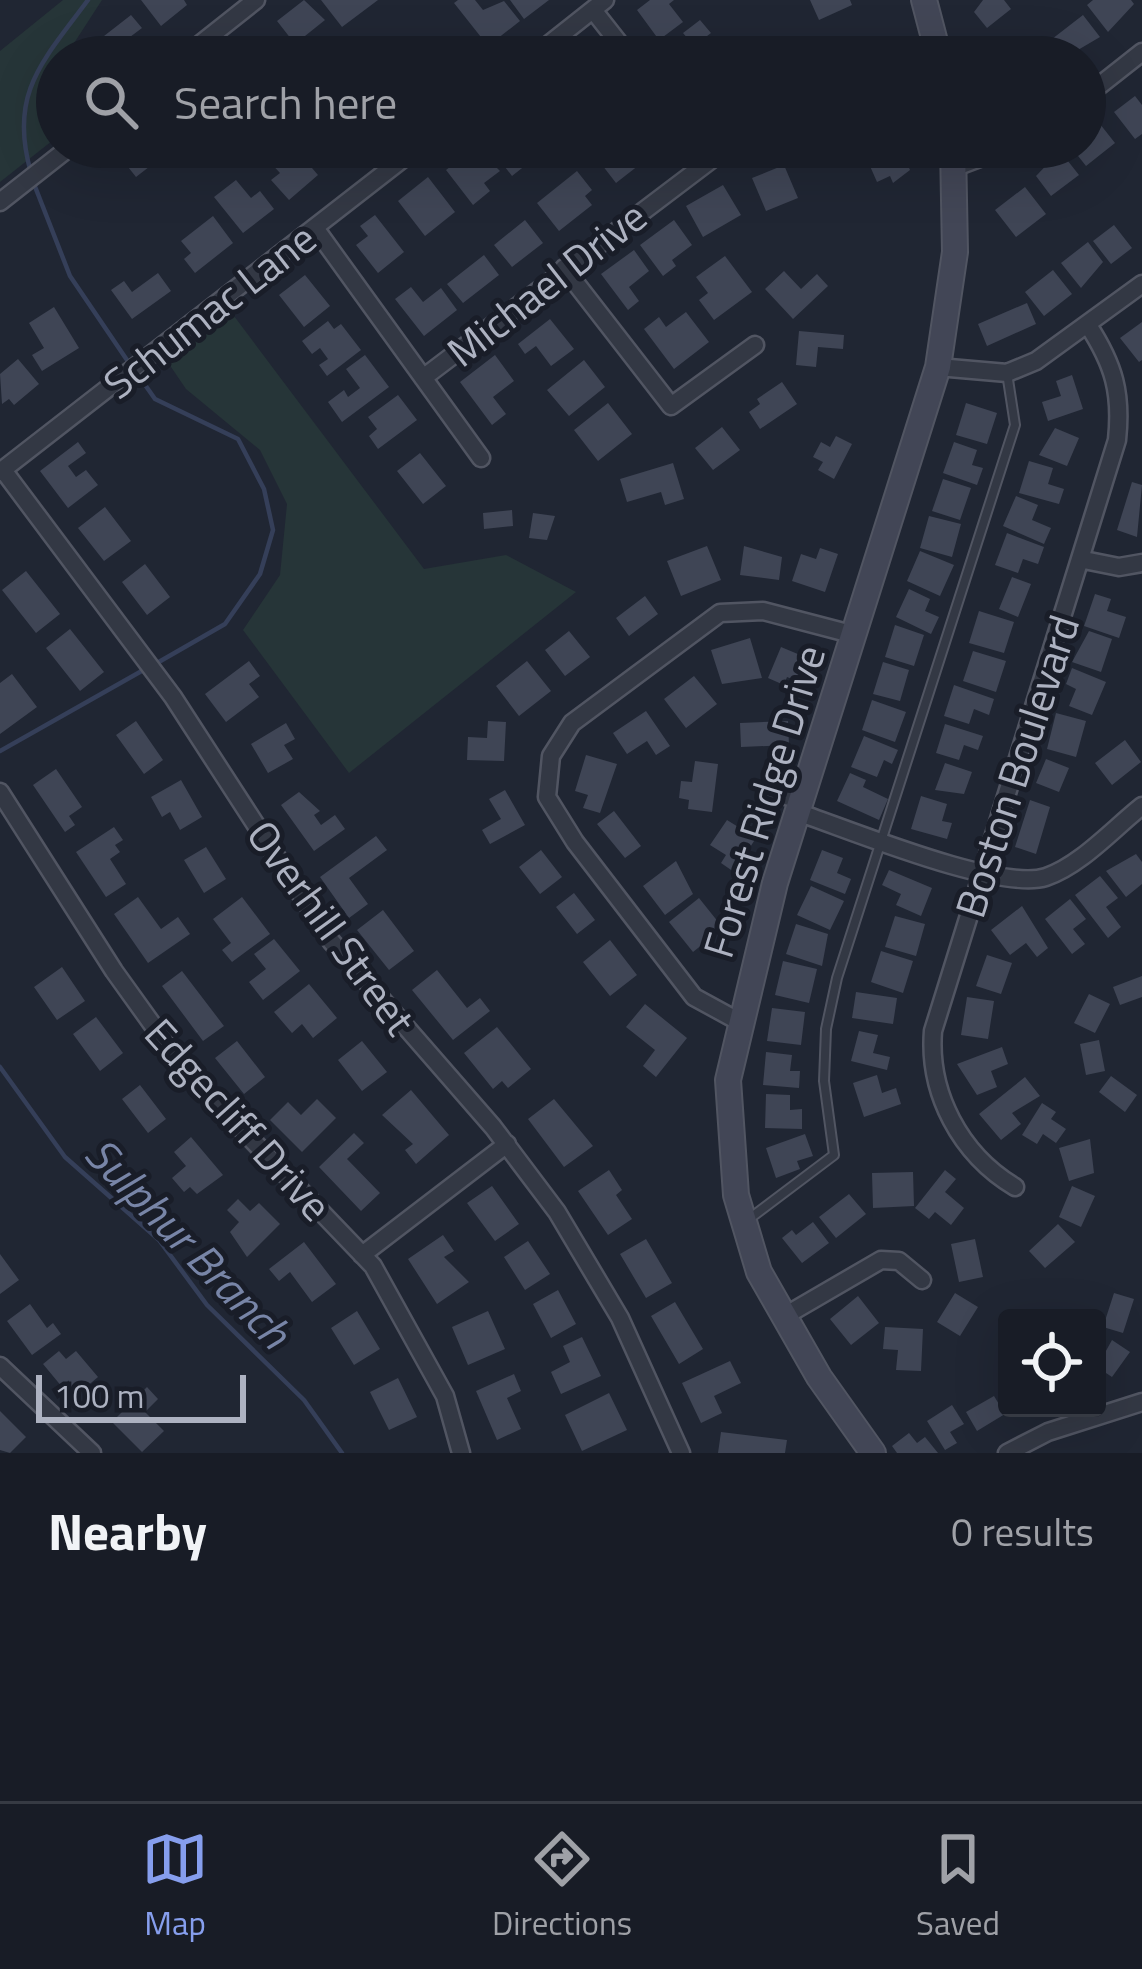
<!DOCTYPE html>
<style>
:root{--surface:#181c26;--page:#21252e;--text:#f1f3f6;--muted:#9fa1a7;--line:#363a43;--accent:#869eed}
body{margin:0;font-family:"Titillium Web",sans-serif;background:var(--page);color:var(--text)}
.controls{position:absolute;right:36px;bottom:36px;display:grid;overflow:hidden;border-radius:12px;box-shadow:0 12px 48px #0002}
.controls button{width:108px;height:108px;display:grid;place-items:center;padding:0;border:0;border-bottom:3px solid var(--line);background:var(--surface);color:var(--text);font:60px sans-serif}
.scale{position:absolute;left:36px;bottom:30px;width:210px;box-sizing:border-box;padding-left:12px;border:6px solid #adb2c1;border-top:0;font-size:33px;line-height:42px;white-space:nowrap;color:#adb2c1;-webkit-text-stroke:9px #191d28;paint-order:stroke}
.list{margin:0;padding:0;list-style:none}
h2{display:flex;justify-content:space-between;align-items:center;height:156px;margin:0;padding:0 48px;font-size:51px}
h2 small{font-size:39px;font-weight:400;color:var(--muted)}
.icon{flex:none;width:66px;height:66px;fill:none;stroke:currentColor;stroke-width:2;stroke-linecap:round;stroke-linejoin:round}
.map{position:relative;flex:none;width:1142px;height:1453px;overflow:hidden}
.search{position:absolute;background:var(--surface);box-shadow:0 12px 48px #0002;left:36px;right:36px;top:36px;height:132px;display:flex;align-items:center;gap:30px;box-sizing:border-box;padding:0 42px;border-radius:66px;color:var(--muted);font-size:45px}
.sheet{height:348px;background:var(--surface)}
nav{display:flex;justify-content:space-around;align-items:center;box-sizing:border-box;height:168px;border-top:3px solid var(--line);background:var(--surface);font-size:33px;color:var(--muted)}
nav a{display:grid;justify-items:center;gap:6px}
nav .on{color:var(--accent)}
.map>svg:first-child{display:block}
</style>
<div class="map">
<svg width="1142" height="1453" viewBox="0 0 1142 1453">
<rect width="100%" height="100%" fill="#202633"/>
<path fill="#263538" d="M63 0H102L65 57H57L48 85 57 96V137L0 182V51Z
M231 312 424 569 506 555 576 592 349 773 243 630 280 575 287 504 260 450 186 389 169 364Z"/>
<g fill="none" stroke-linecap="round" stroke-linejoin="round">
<path stroke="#353f59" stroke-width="4.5" d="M31 173C8 93 43 61 88 0
M34 184 70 276 129 363
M136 372 155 399 238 439 264 489 273 530 260 574 225 624 157 663
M0 751 147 668
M0 1067 65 1157 159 1240 207 1305 304 1400 342 1453"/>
</g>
<path fill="#3f4555" d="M141 0H184L187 5 161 26Z
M304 0 325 20 295 44 277 21Z
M321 0H378L342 27Z
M458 0H475L483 10 504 1 520 21 488 46 454 3Z
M510 0H549L524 19Z
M650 0H674L669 4 683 22 659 40 637 10Z
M810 0H850L852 5 819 20Z
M983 0H1004L1011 9 987 28 974 12Z
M1093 0H1131L1134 4 1108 32 1087 5Z
M131 15 142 28 130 37 139 48 128 57H106L95 43Z
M1083 15 1100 37 1066 57 1052 39Z
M700 20 711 33 694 46 683 33Z
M276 39 290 57H236L252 44 259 53Z
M428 42 434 50 446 42 458 57H416L413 54Z
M1135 96 1142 105V134L1135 139 1114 112Z
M1100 124 1115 143 1086 166 1071 147H1085V135Z
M124 147H147L158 160 136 177 117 153Z
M280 147H294L318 175 289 200 271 180 280 173 267 159Z
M313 147H355L328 167Z
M476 147 500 171 484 183 490 191 473 205 446 170Z
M512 147H529L536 157 512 176 498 158Z
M617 147H654L657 151 616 183 599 161Z
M889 147H900L910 170 893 183 890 176 877 182 866 157Z
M1060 151 1079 175 1051 196 1036 176Z
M784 165 798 198 766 211 752 178Z
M577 171 592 190 585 196 592 205 559 231 537 203Z
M428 177 455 212 425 236 398 201Z
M236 180 251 198 260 191 274 209 243 233 214 197Z
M723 185 741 215 703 237 686 206Z
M1025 187 1046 214 1016 237 995 210Z
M375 215 404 252 378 273 356 245 368 236 360 226Z
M213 216 233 243 195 273 184 259 191 253 181 241Z
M525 220 543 243 512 267 494 245Z
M674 220 692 245 672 260 676 266 663 276 640 245Z
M1114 225 1132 248 1111 264 1093 241Z
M1088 242 1103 262 1081 288 1061 263Z
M634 250 649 271 629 287 639 301 628 310 601 274Z
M484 255 499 275 463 303 447 284Z
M725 256 752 292 714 320 699 300 708 293 696 277Z
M1053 270 1072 294 1044 316 1025 292Z
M784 271 801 289 817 274 828 286 793 319 765 289Z
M158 273 171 291 132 319 111 290 124 281 132 292Z
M305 275 330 306 304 327 279 295Z
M411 287 423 302 441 288 457 310 424 336 395 299Z
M1027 303 1036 324 987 346 978 324Z
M54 307 79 348 42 371 32 355 44 348 29 323Z
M686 312 709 342 674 369 644 329 659 317 666 327Z
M550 319 574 349 551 366 536 346 525 354 518 344Z
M328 321 334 329 341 324 361 350 327 376 319 365 328 359 320 348 312 354 302 341Z
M1142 322V360L1139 362 1120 338Z
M799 331 844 335 843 349 818 347 816 367 796 365Z
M365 355 389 387 342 422 328 402 344 390 348 397 360 388 346 369Z
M495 355 514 381 493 397 506 414 492 425 460 382Z
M18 359 39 384 14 405 9 399 2 404 0 374Z
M584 360 605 387 569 416 547 390Z
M1072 375 1083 409 1048 421 1042 402 1061 396 1056 381Z
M782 382 797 404 760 429 749 412 760 404 757 399Z
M398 395 417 420 378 449 369 436 377 429 368 417Z
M608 403 632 434 598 461 574 430Z
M966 403 997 413 987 444 956 435Z
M722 427 740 450 713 470 695 448Z
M1055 428 1079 438 1067 466 1039 455Z
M836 436 852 444 834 479 818 470 823 462 813 457 821 442 830 447Z
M78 442 86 453 68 466 76 477 86 470 98 485 68 508 40 471Z
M954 442 977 450 972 465 983 468 977 485 943 473Z
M420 453 446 486 423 504 397 471Z
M1029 461 1053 468 1048 484 1064 489 1059 504 1019 493Z
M673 463 684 499 665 505 661 492 627 502 620 479Z
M943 479 971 488 960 520 932 511Z
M1132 482 1142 485 1137 537 1117 530Z
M1016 496 1038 505 1032 520 1051 528 1044 544 1003 526Z
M105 507 131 541 104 561 78 528Z
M512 510 513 526 484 529 483 513Z
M533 513 555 516 547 540 529 538Z
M929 516 961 524 952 557 920 548Z
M1007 533 1044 547 1038 564 1023 559 1018 573 995 565Z
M707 546 721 580 681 596 667 561Z
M744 546 782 557 779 580 740 575Z
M820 548 838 554 825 592 792 581 801 554 816 559Z
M920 551 954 565 940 596 907 581Z
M145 564 170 597 147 615 122 582Z
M26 571 60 614 36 633 2 590Z
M1012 577 1031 584 1018 617 999 609Z
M909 589 930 599 925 611 939 617 931 634 896 617Z
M1095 594 1111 599 1107 611 1126 617 1119 638 1084 626Z
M645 596 658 614 629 636 616 618Z
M979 611 1014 622 1004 653 969 643Z
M895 625 924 635 914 666 885 657Z
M70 629 104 672 80 691 46 648Z
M569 631 590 657 565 676 545 650Z
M1089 631 1112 639 1101 672 1072 662Z
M750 638 762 678 722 684 711 650Z
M781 647 817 662 807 685 787 677 784 685 768 678Z
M973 651 1006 661 996 692 963 681Z
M249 661 260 676 249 684 259 697 226 722 205 694Z
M527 661 551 691 519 716 496 686Z
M883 662 909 670 900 701 873 694Z
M1072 668 1106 682 1092 715 1069 706 1076 689 1066 684Z
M12 674 37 707 0 734V683Z
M694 676 717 704 686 728 664 699Z
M954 685 994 699 989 715 974 709 969 724 944 716Z
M872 700 906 712 895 742 862 730Z
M646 711 670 746 656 755 647 741 627 754 613 733Z
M1056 713 1086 721 1076 757 1047 749Z
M136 721 163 760 144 774 116 735Z
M488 721 506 722 504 761 467 760 468 737 487 738Z
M788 721 789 745 741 747 740 723Z
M286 723 295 739 284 745 293 759 268 773 251 744Z
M945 724 983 736 978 750 964 745 959 760 936 753Z
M864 736 898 750 892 764 884 760 877 777 851 767Z
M1125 740 1141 762 1112 785 1095 763Z
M586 755 617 764 600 813 583 808 588 795 575 791Z
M1046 759 1069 768 1059 792 1036 783Z
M695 761 718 764 712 812 688 809 689 800 679 798 681 781 692 782Z
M945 763 972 772 964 794 935 790Z
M56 769 82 807 69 816 75 825 65 832 33 785Z
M850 773 866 780 863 787 888 799 879 820 837 801Z
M181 780 202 817 180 830 170 812 162 817 151 797Z
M505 790 525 825 490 844 482 830 501 819 489 799Z
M299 792 320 811 314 815 321 825 335 815 345 829 314 851 281 805Z
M921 796 947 804 942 821 952 823 947 839 911 829Z
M1030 800 1050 807 1036 854 1015 847Z
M614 811 641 846 625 858 597 824Z
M727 820 756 838 734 872 721 863 726 855 710 845Z
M114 827 123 840 115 845 120 852 110 859 126 884 106 897 76 852Z
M376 836 387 850 349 878 368 904 349 918 320 877Z
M206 847 226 879 204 893 184 860Z
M541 850 562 877 540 894 519 867Z
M822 850 843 858 837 873 851 879 845 894 810 880Z
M1136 854 1142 862V884L1126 897 1106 871Z
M676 861 693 894 665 915 643 886Z
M889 870 932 888 921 916 896 905 901 894 882 885Z
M1100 876 1118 898 1106 907 1121 927 1108 938 1075 895Z
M811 886 844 901 830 930 797 915Z
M574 893 595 920 577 934 556 907Z
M138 897 161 929 178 917 190 934 148 963 114 914Z
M242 897 270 934 232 962 222 950 231 943 213 919Z
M699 898 723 928 693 952 669 922Z
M1070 899 1086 919 1073 929 1085 944 1072 954 1045 919Z
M1022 906 1048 948 1037 957 1026 943 1010 955 991 930Z
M383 910 414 951 389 970 357 930Z
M895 916 925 924 916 956 885 947Z
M796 924 828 934 822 966 786 954Z
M274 939 300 971 263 1000 249 982 266 969 254 954Z
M610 940 637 975 610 996 583 962Z
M881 951 913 961 903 993 871 982Z
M987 955 1012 963 1001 994 976 986Z
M783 961 817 969 809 1003 775 995Z
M62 967 85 1001 57 1020 34 987Z
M437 970 467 1008 480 998 490 1011 453 1040 412 990Z
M182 971 224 1026 203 1041 162 986Z
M1142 976V997L1120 1005 1113 987Z
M309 984 337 1018 313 1038 302 1024 292 1033 274 1012Z
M856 992 897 998 893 1024 852 1018Z
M1089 994 1110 1004 1095 1033 1074 1023Z
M967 997 994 1001 988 1039 961 1035Z
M645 1004 687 1038 656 1077 643 1066 655 1050 626 1027Z
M772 1008 805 1012 801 1045 767 1041Z
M96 1017 123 1053 100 1071 73 1034Z
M497 1027 531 1069 508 1088 502 1081 493 1089 464 1053Z
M859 1031 878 1035 873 1053 890 1057 887 1070 851 1061Z
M1099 1040 1105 1071 1086 1075 1080 1044Z
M237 1041 265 1077 244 1094 215 1058Z
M362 1041 387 1072 362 1091 338 1060Z
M1002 1047 1008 1064 991 1071 997 1087 977 1095 957 1064Z
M766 1052 792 1055 790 1071H800L799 1088 763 1085Z
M877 1075 882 1093 896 1088 901 1104 864 1117 853 1083Z
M1111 1076 1137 1095 1125 1112 1099 1092Z
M1025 1077 1040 1096 1012 1113 1021 1124 1001 1140 979 1114Z
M140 1085 166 1119 148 1133 122 1099Z
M411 1090 449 1135 416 1164 405 1150 413 1144 382 1115Z
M766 1094 790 1095V1110L802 1109V1129L765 1128Z
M317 1099 336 1118 302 1152 270 1120 288 1102 301 1115Z
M554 1099 593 1146 564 1167 528 1119Z
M1042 1103 1056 1112 1051 1119 1066 1129 1056 1143 1043 1134 1037 1144 1022 1135Z
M354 1133 364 1143 347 1159 380 1193 361 1211 319 1167Z
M805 1134 813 1156 797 1161 800 1169 776 1178 766 1148Z
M191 1137 223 1175 197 1194 190 1187 184 1192 172 1178 186 1166 174 1152Z
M1090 1139 1094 1173 1069 1181 1059 1148Z
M609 1170 622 1190 616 1195 632 1219 608 1235 578 1191Z
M945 1170 956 1179 945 1192 964 1208 951 1225 935 1212 929 1219 915 1208Z
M913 1172 914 1206 873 1208 872 1173Z
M492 1186 519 1224 495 1241 467 1203Z
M1072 1186 1095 1196 1081 1227 1059 1217Z
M849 1194 866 1214 836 1238 819 1217Z
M238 1199 250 1211 259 1203 280 1224 247 1257 230 1232 239 1222 227 1210Z
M813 1222 829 1243 802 1263 782 1238 792 1230 796 1235Z
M1058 1224 1075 1242 1045 1268 1029 1251Z
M443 1235 454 1251 444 1257 469 1282 437 1304 408 1259Z
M646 1239 672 1283 646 1298 620 1254Z
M975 1239 983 1277 959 1282 951 1244Z
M528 1241 550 1274 525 1290 504 1257Z
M304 1242 336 1284 312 1302 290 1272 279 1281 269 1269Z
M0 1254 19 1280 0 1294Z
M558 1290 576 1324 551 1338 533 1304Z
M955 1293 978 1307 960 1336 937 1322Z
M1114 1293 1134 1299 1123 1333 1103 1327Z
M858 1296 879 1323 851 1345 830 1319Z
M675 1302 703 1349 679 1364 651 1316Z
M30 1304 47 1328 53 1323 61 1334 32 1355 7 1321Z
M357 1311 380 1349 354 1365 331 1328Z
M488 1311 505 1349 468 1365 452 1327Z
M885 1327 923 1329 921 1371 896 1370 898 1350 883 1349Z
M582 1337 601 1376 561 1394 551 1372 570 1362 563 1346Z
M1112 1340 1130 1352 1112 1377 1097 1367Z
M59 1351 66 1359 76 1351 98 1377 72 1399 43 1364Z
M730 1361 741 1383 714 1396 722 1413 701 1423 682 1383Z
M514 1374 521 1391 507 1398 521 1429 497 1440 476 1391Z
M398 1378 417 1417 389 1430 370 1392Z
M147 1387 158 1399 145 1412 164 1431 142 1452 112 1422Z
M609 1393 627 1430 582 1451 565 1415Z
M994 1396 1005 1414 977 1431 966 1412Z
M952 1405 964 1424 950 1432 957 1443 945 1450 927 1421Z
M0 1411 26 1437 10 1453 0 1450Z
M721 1432 787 1440 785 1453H718Z
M909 1433 917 1443 925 1437 938 1453H897L892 1446Z"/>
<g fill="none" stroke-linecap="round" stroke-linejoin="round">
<defs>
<path id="service" d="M749 1219 834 1155 824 1081 826 1029 837 978 1015 425 1007 373"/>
<path id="minor" d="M593 10 630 57
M184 57 256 0
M533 57 605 0
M1085 97 1142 52
M956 167 1009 147
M0 202 70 147
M315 228 481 458
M564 268 671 406 755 345
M938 367 1007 373 1036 361 1142 284
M423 378 728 147
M3 470 173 697 331 941 493 1127 557 1212 620 1318 681 1453
M0 472 418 147
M1084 560 1119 567 1142 563
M0 792 114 971 185 1070 373 1266 445 1396 461 1453
M775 793 801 800
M797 812C848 829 999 892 1046 877 1081 865 1113 829 1142 806
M738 1021 694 997 575 842 547 797 551 756 572 723 720 613 763 611 855 635
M1015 1187C960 1154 928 1093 933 1031L1117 440C1122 393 1114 365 1088 325
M362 1255 507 1144
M783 1317 881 1260 899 1261 922 1280
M0 1366 92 1453
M1007 1453 1048 1432 1142 1402"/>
<path id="secondary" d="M924 0 939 57
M873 1453 819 1377 759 1272 736 1195 728 1080 775 883 938 367 955 252 953 147"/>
</defs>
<use href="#service" stroke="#515562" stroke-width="12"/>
<use href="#minor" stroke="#515562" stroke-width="21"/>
<use href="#secondary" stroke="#515562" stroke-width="28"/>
<use href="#service" stroke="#333844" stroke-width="8"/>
<use href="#minor" stroke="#333844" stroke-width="16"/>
<use href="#secondary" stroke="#424656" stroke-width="24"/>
</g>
<g text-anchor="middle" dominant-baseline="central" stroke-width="10" stroke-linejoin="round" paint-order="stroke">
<g font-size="42" fill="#adb2c1" stroke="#191d28">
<text transform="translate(546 283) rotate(-38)">Michael Drive</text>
<text transform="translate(209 310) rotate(-38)">Schumac Lane</text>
<text transform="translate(1016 766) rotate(-72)">Boston Boulevard</text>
<text transform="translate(763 801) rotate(-73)">Forest Ridge Drive</text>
<text transform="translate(332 927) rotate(54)">Overhill Street</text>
<text transform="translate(239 1119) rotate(48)">Edgecliff Drive</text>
</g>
<g font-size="45" font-style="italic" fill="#7885a7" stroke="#191d28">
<text transform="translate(189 1242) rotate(46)">Sulphur Branch</text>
</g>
</g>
</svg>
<div class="controls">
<button><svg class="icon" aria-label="locate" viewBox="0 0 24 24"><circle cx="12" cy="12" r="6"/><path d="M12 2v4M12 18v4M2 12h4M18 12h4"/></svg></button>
</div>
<div class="scale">100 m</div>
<div class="search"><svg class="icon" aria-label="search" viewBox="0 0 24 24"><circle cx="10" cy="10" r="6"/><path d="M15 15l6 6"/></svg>Search here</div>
</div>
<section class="sheet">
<h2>Nearby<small>0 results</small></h2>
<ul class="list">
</ul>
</section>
<nav>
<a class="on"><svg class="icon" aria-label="map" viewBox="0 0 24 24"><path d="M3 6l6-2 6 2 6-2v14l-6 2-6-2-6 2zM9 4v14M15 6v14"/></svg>Map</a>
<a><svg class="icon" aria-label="directions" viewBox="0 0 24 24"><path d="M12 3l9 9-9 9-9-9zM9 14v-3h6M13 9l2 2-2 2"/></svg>Directions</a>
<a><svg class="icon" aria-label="saved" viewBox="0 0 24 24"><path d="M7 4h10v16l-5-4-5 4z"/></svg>Saved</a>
</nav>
